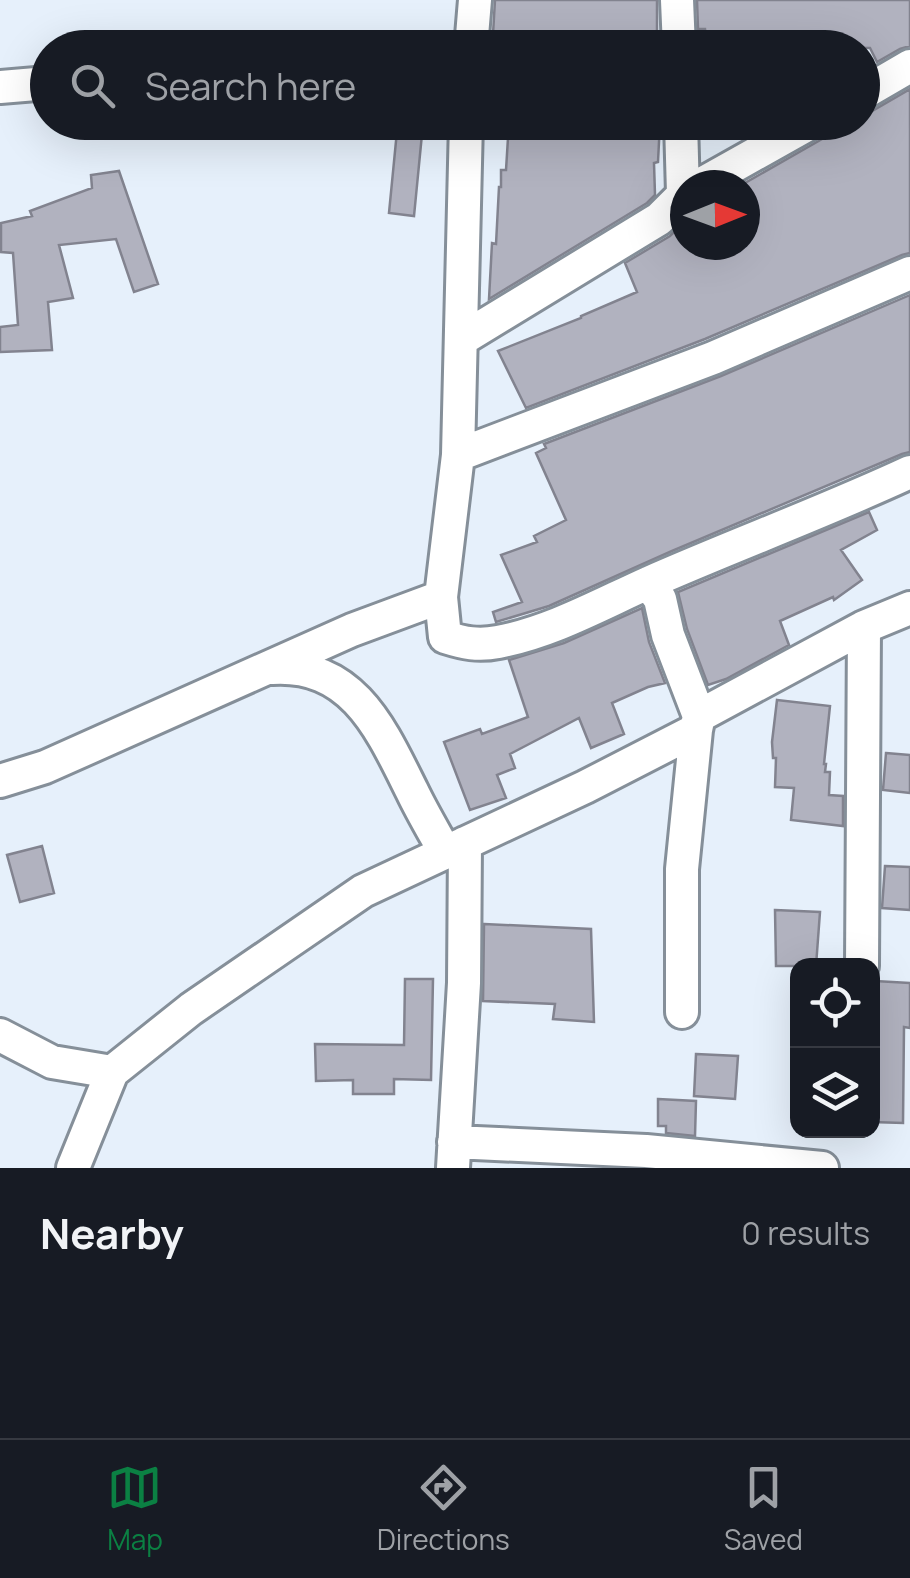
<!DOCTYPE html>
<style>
:root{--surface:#171b24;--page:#20242c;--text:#f1f3f6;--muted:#9ea1a6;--line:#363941;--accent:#0b8043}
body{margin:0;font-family:Manrope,sans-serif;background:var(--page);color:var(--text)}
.controls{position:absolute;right:30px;bottom:30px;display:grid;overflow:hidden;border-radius:20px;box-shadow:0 10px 40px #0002}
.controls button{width:90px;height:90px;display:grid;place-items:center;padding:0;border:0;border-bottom:2px solid var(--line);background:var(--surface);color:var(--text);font:50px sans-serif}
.compass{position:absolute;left:670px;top:170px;width:90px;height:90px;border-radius:50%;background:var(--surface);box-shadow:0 10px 40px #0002;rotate:89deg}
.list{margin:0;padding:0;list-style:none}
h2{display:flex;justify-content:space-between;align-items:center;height:130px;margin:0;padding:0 40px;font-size:42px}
h2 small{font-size:32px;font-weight:400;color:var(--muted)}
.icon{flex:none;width:55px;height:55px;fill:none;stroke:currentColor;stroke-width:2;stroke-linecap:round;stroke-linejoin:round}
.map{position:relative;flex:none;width:910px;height:1168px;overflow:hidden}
.search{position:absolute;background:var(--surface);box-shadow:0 10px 40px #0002;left:30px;right:30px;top:30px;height:110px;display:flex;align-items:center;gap:25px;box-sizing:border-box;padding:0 35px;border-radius:55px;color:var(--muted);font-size:38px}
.sheet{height:270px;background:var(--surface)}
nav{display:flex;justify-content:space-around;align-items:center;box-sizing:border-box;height:140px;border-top:2px solid var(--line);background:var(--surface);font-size:28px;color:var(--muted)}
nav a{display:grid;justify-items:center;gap:5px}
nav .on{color:var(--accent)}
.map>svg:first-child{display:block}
</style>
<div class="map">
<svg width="910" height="1168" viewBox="0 0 910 1168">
<rect width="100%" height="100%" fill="#e6f0fb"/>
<path fill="#b1b2bf" stroke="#82838f" stroke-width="2.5" d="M495 0H657V48H512V34H493Z
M697 0H910V46L900 49 877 62 870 48 722 47 723 40H706L705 29H698Z
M910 89V253L902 255 705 339 526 408 498 351 581 318V316L637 292 625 263 670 236 685 221V245H745V183L822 139 829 133 832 123 862 122V114L872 111Z
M509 122H660L658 162 654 163 655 195 647 203 489 299 492 243 496 244 499 187H501V170H506Z
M397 131 422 134 414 216 389 213Z
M119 171 158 284 134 292 116 239 59 245 73 298 48 302 52 350 0 352V327L18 325 13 253 1 252V223L32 216 30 211 92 188 91 175Z
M910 295V452L902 454 672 551 549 606 496 622 493 612 522 602 501 555 537 542 534 536 566 520 536 453 546 448 544 444 721 376Z
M869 512 877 530 841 550 862 580 834 600 833 597 780 621 789 645 726 679 708 685 687 629 678 592Z
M642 608 649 642 665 683 648 687 612 703 624 734 591 748 579 718 510 754 515 768 497 775 506 798 470 810 444 742 480 729 482 734 528 717 509 660 564 643Z
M777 700 830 706 824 764H826L825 772H830L829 795 843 796V826L791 820 794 788 775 787 776 758H773L772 742Z
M886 753 910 755V793L883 790Z
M42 846 54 893 20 902 7 855Z
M885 866 910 867V910L882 908Z
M775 910 820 912 816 966H776Z
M484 924 591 929 594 1022 553 1019 555 1004 483 1001Z
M405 979H433L431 1080 394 1079V1094H353V1080L316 1081 315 1044 404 1045Z
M875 981 910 983V1028L904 1027 903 1123 872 1122V983Z
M696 1054 738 1056 735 1099 694 1096Z
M658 1099 696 1101 695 1136 666 1133V1126H658Z"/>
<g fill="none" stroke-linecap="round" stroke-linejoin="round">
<defs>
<path id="minor" d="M677 0 679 48
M471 48 475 0
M0 87 48 83
M862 94 910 66
M681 122 683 194
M700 185 812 122
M462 339 659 219 685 193
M458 455 466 122
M648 583 660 599 668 635 699 716
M441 597 445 637C464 643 478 646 498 642 551 632 599 605 648 583 734 545 824 512 910 472
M272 668C353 663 381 729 412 791 422 812 434 832 445 852
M0 781 45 767 352 630 441 597 458 455 713 358 910 273
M862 966 864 627
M682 1012V869L696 730
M0 1035 52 1062 112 1072
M454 1142 646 1151 822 1168
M73 1168 112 1072 191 1009 363 891 585 787 696 730 699 716 864 627 910 608
M453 1168 464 983 465 843"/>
</defs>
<use href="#minor" stroke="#858f99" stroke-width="38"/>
<use href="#minor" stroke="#fff" stroke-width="32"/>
</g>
</svg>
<div class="controls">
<button><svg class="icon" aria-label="locate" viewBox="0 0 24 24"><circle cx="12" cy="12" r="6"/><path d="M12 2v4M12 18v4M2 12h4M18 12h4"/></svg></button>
<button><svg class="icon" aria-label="layers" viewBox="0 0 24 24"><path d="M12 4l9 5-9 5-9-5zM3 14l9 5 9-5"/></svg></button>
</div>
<svg class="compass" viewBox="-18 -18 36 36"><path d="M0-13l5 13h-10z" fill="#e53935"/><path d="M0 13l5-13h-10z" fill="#9ea1a6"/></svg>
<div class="search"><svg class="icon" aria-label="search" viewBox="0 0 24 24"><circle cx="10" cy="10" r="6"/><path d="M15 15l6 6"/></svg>Search here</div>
</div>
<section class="sheet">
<h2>Nearby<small>0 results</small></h2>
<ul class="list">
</ul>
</section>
<nav>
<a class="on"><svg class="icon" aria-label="map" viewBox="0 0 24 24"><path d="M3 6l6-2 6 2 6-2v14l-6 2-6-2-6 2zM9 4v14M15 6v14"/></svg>Map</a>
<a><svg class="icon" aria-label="directions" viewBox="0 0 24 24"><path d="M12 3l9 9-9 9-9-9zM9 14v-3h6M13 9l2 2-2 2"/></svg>Directions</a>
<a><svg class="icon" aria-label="saved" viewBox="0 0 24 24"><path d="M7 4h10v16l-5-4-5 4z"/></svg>Saved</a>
</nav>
